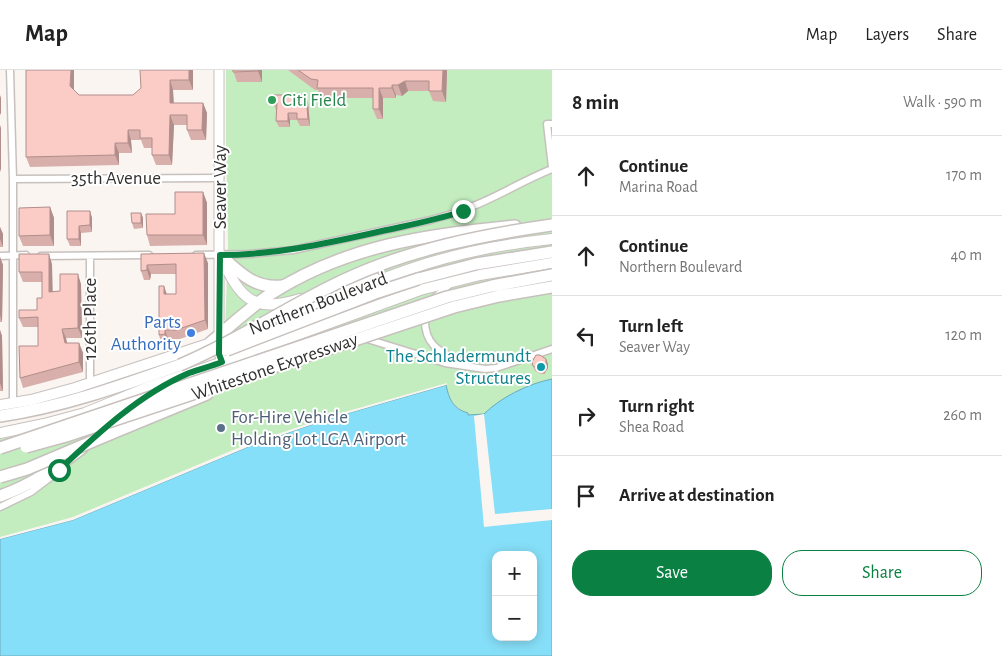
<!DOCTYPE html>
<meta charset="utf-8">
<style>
:root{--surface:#fff;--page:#f2f2f2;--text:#222;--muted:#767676;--line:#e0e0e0;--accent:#0b8043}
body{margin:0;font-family:"Alegreya Sans",sans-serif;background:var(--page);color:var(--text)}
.controls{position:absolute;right:15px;bottom:15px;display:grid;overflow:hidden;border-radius:10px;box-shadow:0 2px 12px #0003}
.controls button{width:45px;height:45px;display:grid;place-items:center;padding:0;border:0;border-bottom:1px solid var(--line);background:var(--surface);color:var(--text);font:25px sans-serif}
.stop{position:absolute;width:15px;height:15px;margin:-11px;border:4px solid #0b8043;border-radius:50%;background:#fff}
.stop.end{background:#0b8043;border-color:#fff;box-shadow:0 1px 5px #0008}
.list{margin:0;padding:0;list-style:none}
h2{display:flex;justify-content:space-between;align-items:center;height:65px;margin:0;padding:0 20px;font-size:21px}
h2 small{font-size:16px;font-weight:400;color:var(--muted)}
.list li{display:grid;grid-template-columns:32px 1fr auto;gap:15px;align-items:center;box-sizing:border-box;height:80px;padding:0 20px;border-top:1px solid var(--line)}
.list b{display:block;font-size:19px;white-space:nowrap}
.list p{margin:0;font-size:16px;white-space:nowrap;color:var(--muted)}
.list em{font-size:16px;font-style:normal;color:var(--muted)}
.actions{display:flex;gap:10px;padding:15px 20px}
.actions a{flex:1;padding:11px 0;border:1px solid var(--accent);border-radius:20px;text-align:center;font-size:18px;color:var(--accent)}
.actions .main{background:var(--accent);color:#fff}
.icon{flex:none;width:28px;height:28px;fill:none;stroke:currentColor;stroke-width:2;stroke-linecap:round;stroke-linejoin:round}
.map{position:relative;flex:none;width:552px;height:586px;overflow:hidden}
header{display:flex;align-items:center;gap:30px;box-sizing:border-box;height:70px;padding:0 25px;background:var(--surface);border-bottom:1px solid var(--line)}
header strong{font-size:24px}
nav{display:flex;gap:28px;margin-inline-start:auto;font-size:18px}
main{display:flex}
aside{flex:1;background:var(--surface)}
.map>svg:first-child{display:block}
</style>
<header>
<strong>Map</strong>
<nav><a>Map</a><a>Layers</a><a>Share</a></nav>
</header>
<main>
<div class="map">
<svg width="552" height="586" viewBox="0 0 552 586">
<rect width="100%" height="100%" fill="#fbf5f1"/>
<path fill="#c3ecbf" d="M226 0H552V309L529 316 511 325 489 339 484 344 468 345V343C454 339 449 329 446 316L73 450 0 469V369L31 363 224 296 228 172 226 74Z"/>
<path fill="#86dff8" stroke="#6daabc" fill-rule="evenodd" d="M552 309V586H0V469L73 450 250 376 328 349 446 315C449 329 453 339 468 343V345L484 344C500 328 527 314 552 309ZM496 485H533V567H496Z"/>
<path fill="#fbf5f1" d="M447 313 446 315 328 349 250 376 73 450 0 469V467L73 447 245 375H249L252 373 327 347H331L334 345Z
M484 344 495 444 552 439V450L484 457 474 346Z"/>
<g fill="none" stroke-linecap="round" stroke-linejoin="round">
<defs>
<path id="street" d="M10 0 13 109V333
M552 54H547L552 97
M13 109 220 108
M196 185 249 184 293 180 431 150C444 146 458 143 471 137 499 126 524 110 552 99
M0 186 26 185
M41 186 149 185
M432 230 449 215
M425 246C423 277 442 283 466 294
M364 268 445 293 485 299 496 298 552 279
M90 313V186
M0 437 31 422 60 400"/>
<path id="secondary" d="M219 0V284L223 292"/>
<path id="primary" d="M221 187C240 228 253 244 300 229
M340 216 374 207
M271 252C318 236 363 215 410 199 456 183 504 174 552 169
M0 335 31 330 75 318 217 271
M0 363 44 354 85 343 149 317 223 292 420 220 480 205 552 193"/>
<path id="highway" d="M220 185C239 202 254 219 282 216
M418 209 476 194 552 182
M210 273C229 257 248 239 269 225 344 176 428 164 515 156
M0 346C62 337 121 316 180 295
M110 364 207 324
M0 426C31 415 56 398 82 378"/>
</defs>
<use href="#street" stroke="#c7c1be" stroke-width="9"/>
<use href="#secondary" stroke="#c7c1be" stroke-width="11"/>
<use href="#primary" stroke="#c7c1be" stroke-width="12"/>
<use href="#highway" stroke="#c7c1be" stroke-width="14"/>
<use href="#street" stroke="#fff" stroke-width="6"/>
<use href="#secondary" stroke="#fff" stroke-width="9"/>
<use href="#primary" stroke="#fff" stroke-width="10"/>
<use href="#highway" stroke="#fff" stroke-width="11"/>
<defs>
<path id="highway-bridge" d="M227 280 375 223 418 209
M180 295C238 271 289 235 346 209 411 179 482 165 552 155
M26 377 66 366 454 237 499 226 552 217
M0 378 447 227 492 216 552 205
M0 407 27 399 110 364"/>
</defs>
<use href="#highway-bridge" stroke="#c7c1be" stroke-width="14" stroke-linecap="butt"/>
<use href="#highway-bridge" stroke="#fff" stroke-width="11"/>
</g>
<path fill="#d8afaa" d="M193 0V20H173L174 33H203L207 43 206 70H191L187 60V55H174L172 95H156L152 85V78H144L141 70H131L132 83H119V95L30 97 26 87 74 20 79 25H133Z
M233 0H262V12H237Z
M288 0H447L446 32 433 31 429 21H408L402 26 396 25V28H383V49H377L373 39V28H321L318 20H315Z
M306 25 308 32 310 56H300L297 50H290V57H279L276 51 277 40H276L273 33Z
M203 122 207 133V175L150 176 147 165Z
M50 137 54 148V176H23L19 166Z
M90 141 92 148V162L81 163V176H70L67 169Z
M141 143 143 148V158L134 159 132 153Z
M0 157 3 164V177H0Z
M141 184 208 193V259L180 269H168V273L162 275 159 265 164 216 167 224H176V204H151L150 210H144L141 201Z
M0 187 3 195 2 252H0Z
M52 194V221H60L81 214 82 268H66L67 273H79L83 283V302L23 318 20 308 38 276V257H23L19 248 37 240 42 228V212H23L19 202Z
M0 260 2 266 3 321H0Z
M548 294V298L544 304H541L535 301 533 296Z"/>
<path fill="#b08e8b" d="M71 0H74V26L70 16Z
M189 0H193V20L189 10Z
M258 0H262V12L258 1Z
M443 0H447L446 32 442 21Z
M170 10 173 20 174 44 170 33Z
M405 11 408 21 402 26 398 15Z
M392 15 396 25V28L392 18Z
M379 18 383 28V49L379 39Z
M0 25 1 28V45L0 43Z
M306 25 308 32 310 56 308 49Z
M203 33 207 43 206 70 202 60Z
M288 43 290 50V57L288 51Z
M170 45 174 55 172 95 169 85Z
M0 55 1 58V102L0 99Z
M128 60 131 70 132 83 128 73Z
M115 73 119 83V95L115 85Z
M203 122 207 133V175L203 165Z
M50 137 54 148V176L50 165Z
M90 141 92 148V162L90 155Z
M141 143 143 148V158L141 153Z
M79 156 81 163V176L79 169Z
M0 157 3 164V177L0 169Z
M204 183 208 193V259L205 250Z
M49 184 52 194 53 231 49 222Z
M0 187 3 195 2 252 0 245Z
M147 195 151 204 150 210 147 200Z
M78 204 81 214 82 268 78 258Z
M164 216 167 226 164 224Z
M62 259 66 268 69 283 65 273Z
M0 260 2 266 3 321 0 313Z
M165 260 168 269V273L165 264Z
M79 273 83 283V302L79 292Z
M546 289 548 294V298L544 304 542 299Z"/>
<path fill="#fbcbc6" stroke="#b08e8b" d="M26 0H71L70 16 79 25H133L141 18 140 0H189V10H170V33H203L202 60H187V45H170L169 85H152V68H140V60H128V73H115V85L26 87Z
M233 0H258V1L233 2Z
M298 0H443L442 21H429V11H405L398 15H392V18H379V39H373V18H317L318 10 311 9Z
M273 25H306L308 49H297V43H288V51H276L277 33H273Z
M175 122H203V165H147L146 144H175Z
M50 137V165L19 166V138Z
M67 141H90V155L79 156V169H67Z
M131 143H141V153H132Z
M204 183 205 250 176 260H165V264L159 265V216H164V224H176V194L147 195V200L141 201V184Z
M19 184H49V222L60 221V204H78V258L62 259 65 273H79V292L20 308 19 276H38V247L19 248V240H37V228H42V202H19Z
M536 285H540L546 289V293L542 299H539L533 296 532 292Z"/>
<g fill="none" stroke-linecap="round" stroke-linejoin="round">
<path stroke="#0b8043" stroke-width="6" d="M59 400C98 363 140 324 189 303 200 299 212 296 222 292L219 284 220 185C276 185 328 173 382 161 409 155 437 150 463 141"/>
</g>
<circle fill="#2e9e5b" stroke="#fff" stroke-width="2" cx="272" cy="30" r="5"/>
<circle fill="#3f7fe0" stroke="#fff" stroke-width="2" cx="191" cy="263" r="5"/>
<circle fill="#0f9aa8" stroke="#fff" stroke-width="2" cx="541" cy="297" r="5"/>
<circle fill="#5c6f8a" stroke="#fff" stroke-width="2" cx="221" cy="358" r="5"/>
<g text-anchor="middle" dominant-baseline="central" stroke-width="4" stroke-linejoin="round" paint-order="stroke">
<g font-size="19" fill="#27864d" stroke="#fff" text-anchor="start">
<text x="282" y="30">Citi Field</text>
</g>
<g font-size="19" fill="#32302f" stroke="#fff">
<text x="116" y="108">35th Avenue</text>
<text transform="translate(220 117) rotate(-90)">Seaver Way</text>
<text transform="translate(318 234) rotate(-21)">Northern Boulevard</text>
<text transform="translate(90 249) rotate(-90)">126th Place</text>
<text transform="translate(275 297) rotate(-19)">Whitestone Expressway</text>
</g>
<g font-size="19" fill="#366cbe" stroke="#fff" text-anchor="end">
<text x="181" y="252">Parts<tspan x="181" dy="22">Authority</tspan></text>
</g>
<g font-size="19" fill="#0d838f" stroke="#fff" text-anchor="end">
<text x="531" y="286">The Schladermundt<tspan x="531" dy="22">Structures</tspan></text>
</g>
<g font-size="19" fill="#4e5e75" stroke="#fff" text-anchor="start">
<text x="231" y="347">For-Hire Vehicle<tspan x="231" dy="22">Holding Lot LGA Airport</tspan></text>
</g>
</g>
</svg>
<div class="controls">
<button>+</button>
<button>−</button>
</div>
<div class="stop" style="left:59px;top:400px"></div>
<div class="stop end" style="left:463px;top:141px"></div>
</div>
<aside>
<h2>8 min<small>Walk · 590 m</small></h2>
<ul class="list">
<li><svg class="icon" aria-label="ahead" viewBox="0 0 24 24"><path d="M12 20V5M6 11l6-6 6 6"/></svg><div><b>Continue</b><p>Marina Road</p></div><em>170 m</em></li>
<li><svg class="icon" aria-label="ahead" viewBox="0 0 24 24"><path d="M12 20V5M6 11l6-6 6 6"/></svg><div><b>Continue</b><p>Northern Boulevard</p></div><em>40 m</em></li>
<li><svg class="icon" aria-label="left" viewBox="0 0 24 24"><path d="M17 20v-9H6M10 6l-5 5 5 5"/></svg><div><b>Turn left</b><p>Seaver Way</p></div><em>120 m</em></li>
<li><svg class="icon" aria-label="right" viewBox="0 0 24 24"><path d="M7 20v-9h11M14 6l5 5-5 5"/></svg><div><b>Turn right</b><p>Shea Road</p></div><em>260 m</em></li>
<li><svg class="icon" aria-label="arrive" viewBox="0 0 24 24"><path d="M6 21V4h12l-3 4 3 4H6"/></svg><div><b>Arrive at destination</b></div></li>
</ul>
<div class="actions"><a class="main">Save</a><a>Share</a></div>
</aside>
</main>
